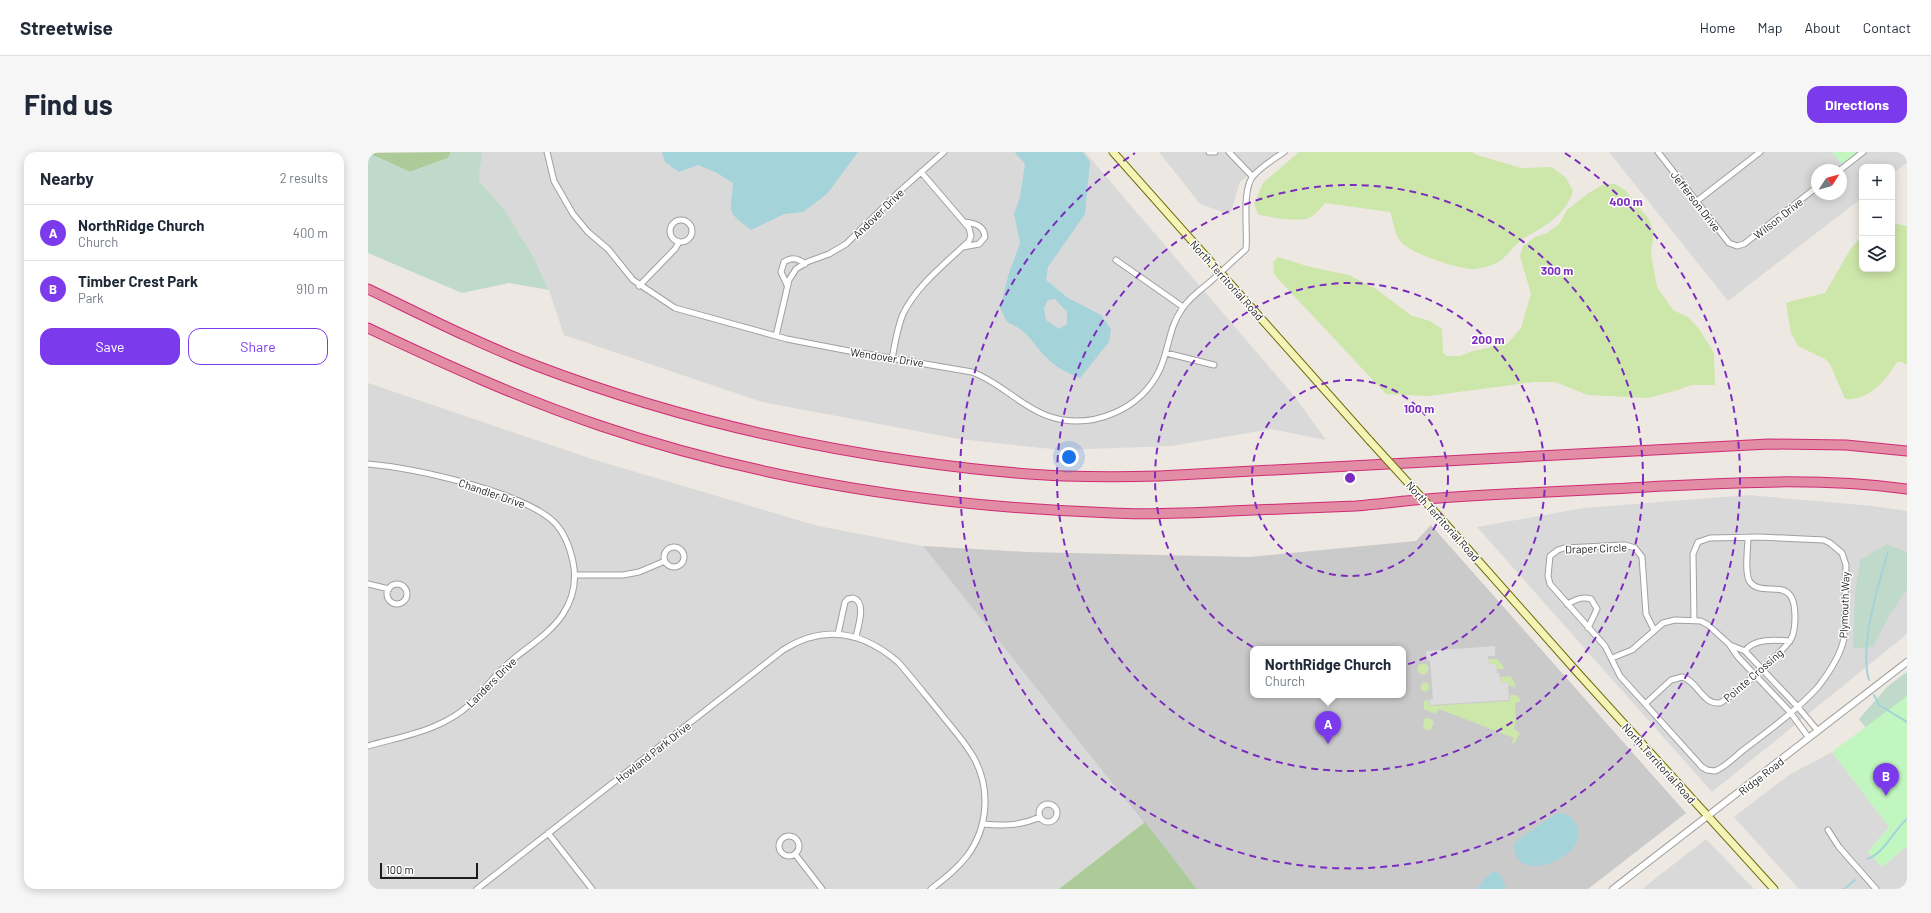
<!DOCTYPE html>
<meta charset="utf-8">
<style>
:root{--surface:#fff;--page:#f6f6f7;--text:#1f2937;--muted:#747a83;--line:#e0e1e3;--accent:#7c3aed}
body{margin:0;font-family:Barlow,sans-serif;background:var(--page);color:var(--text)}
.controls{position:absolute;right:12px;top:12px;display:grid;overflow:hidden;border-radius:8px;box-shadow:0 2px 10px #0003}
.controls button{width:36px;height:36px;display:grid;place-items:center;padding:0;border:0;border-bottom:1px solid var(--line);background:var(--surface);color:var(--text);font:20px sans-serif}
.compass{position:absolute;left:1443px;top:12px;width:36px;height:36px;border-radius:50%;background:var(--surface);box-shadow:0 2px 10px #0003;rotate:54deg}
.scale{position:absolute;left:12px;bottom:10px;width:98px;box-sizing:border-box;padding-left:4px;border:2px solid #1c1c1c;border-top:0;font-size:11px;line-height:14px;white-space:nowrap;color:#1c1c1c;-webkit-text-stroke:3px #fff;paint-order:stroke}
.you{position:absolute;left:701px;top:305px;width:14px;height:14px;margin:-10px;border:3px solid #fff;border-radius:50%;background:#1a73e8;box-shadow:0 0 0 6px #1a73e833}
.badge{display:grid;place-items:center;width:26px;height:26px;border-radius:50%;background:var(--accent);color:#fff;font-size:13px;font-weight:700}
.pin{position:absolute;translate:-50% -33px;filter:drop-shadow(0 1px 2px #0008)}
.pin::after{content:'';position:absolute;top:21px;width:14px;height:12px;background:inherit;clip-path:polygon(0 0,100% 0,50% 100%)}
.popup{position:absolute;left:882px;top:494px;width:156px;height:52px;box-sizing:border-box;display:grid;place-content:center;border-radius:8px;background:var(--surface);filter:drop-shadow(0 1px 3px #0005);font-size:13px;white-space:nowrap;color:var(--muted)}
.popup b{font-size:15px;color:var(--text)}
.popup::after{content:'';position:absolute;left:50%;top:100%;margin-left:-8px;border:8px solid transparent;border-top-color:var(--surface)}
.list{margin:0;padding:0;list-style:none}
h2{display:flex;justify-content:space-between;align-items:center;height:52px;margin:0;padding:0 16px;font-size:17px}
h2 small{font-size:13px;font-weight:400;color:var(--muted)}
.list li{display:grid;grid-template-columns:26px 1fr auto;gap:12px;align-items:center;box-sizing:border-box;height:56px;padding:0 16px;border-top:1px solid var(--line)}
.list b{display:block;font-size:15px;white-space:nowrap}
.list p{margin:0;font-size:13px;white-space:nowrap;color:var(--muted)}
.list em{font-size:13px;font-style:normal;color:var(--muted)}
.actions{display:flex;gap:8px;padding:12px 16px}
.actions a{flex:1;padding:9px 0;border:1px solid var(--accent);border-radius:12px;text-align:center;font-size:14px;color:var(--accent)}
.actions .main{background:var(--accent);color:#fff}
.icon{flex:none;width:22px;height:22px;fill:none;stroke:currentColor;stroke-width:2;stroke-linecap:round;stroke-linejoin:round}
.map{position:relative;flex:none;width:1539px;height:737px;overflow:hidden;border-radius:12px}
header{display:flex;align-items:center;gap:24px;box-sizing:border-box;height:56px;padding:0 20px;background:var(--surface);border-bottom:1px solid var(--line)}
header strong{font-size:19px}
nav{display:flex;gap:22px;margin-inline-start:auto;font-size:14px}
.intro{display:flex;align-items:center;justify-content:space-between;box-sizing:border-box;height:96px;padding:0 24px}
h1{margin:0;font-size:28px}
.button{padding:10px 18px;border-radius:12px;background:var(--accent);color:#fff;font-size:14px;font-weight:700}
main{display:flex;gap:24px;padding:0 24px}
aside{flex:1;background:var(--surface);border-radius:12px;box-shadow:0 2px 10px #0003}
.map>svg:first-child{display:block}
</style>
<header>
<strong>Streetwise</strong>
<nav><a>Home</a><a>Map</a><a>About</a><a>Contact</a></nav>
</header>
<div class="intro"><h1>Find us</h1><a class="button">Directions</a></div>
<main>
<aside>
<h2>Nearby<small>2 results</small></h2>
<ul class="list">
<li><span class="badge">A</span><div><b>NorthRidge Church</b><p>Church</p></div><em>400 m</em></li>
<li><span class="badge">B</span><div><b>Timber Crest Park</b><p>Park</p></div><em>910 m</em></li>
</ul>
<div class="actions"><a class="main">Save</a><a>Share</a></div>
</aside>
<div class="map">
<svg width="1539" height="737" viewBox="0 0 1539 737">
<rect width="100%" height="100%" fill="#ede8e2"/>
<path fill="#dad9d9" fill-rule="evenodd" d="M114 0H717L927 245 958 288 903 277 803 294 693 298 591 287 394 250 196 183 181 138 164 102 136 57 111 29Z
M791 0H911L872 30 862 63 832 52Z
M1241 0H1539V11L1524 22V15H1494V46L1360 149ZM1449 18H1473V42H1449Z
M0 231 224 307 450 374 555 394 777 670 691 737H0Z
M1380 343 1505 354 1539 359V482L1344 640 1109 375 1216 356Z
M1464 600 1521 675 1500 700 1514 715 1539 694V737H1431L1366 665 1421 623Z
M1338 687 1386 737H1274Z"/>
<path fill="#cacaca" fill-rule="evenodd" d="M1063 373 1318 661 1220 737H829L555 394 659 400 881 405 1048 389ZM885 497H1035V543H885Z"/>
<path fill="#cde6a9" d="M931 0H1104L1106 2 1153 16 1184 15 1198 26 1205 39C1198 63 1177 74 1156 86 1145 93 1139 107 1126 112 1121 114 1111 117 1106 117 1089 117 1047 103 1034 91 1026 83 1026 70 1022 60L957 51C952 57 946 65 938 67 925 69 902 66 890 62L886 52 895 31Z
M1236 32H1247L1257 38 1280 66 1286 79 1283 102 1289 135 1305 158 1320 165 1331 177 1346 201 1347 233H1323L1310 238 1280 246 1220 243 1187 230H1166L1060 244 1018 242 914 131 906 122 905 110 910 105 942 115 981 123 1008 137 1044 164 1062 169 1074 177 1075 201 1079 204H1092L1105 199 1139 192 1153 176 1163 142 1152 104 1155 94 1167 85 1179 81 1191 72 1199 58 1219 42Z
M1524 71 1539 74V213L1533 210H1529C1517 229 1501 249 1477 247L1462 212 1457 207 1430 194 1423 181 1418 151C1431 146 1444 145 1457 141L1482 98 1494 84V117H1524Z
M1129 507 1136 515 1135 517H1129L1128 512 1121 513V507Z
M1049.5 517a5.5 5.5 0 1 1 11 0a5.5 5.5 0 1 1-11 0Z
M1142 524 1147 531V535L1141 534 1140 530 1133 531V525Z
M1052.5 535a4.5 4.5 0 1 1 9 0a4.5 4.5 0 1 1-9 0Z
M1142 543H1149L1153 549 1147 551 1148 567 1146 577 1152 581 1146 592 1144 590 1146 586 1071 557 1068 562 1056 557V549L1060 548 1062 554 1141 549Z
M1061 566 1066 570 1062 579 1055 576 1056 567Z"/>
<path fill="#accb98" d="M83 0 80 6 42 20 0 1Z
M777 670 829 737H691Z"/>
<path fill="#bfdacb" d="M83 0H114L111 29 136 57 164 102 181 138 141 131 94 141 0 101V1L42 20 80 6Z
M1519 392 1539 400V437L1521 464 1505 495 1485 497 1487 440 1492 408Z
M1539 520V596L1510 591 1491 567 1520 534Z"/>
<path fill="#c1f6c0" d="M1464 0H1489L1474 12Z
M1539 544V694L1514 715 1500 700 1521 675 1464 600Z"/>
<path fill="#dcdcdc" d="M1127 494V504H1120L1121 512H1128L1129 521H1131L1133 531 1140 530 1141 548 1062 553 1061 548 1065 547 1062 509 1059 508 1058 499Z"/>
<path fill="#a4d3d9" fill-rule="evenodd" d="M294 0H490L459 42 435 60 416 62 383 78C357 58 363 62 365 31L349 21 330 13 311 20 297 10Z
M648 0H715L722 10 717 62 680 115 678 128 700 146 733 163 743 177 741 190 712 226C699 221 687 215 678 205 662 189 662 180 639 170L632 156 641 121 652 91 646 62 652 45 657 12 647 1ZM687 147 699 160V172L691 177 678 168 676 156 680 148Z
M1193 661 1202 664C1205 668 1209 672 1210 677 1217 708 1144 734 1146 692L1151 687 1186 663Z
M1125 720H1129L1132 722 1138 735 1137 737H1109L1116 727Z"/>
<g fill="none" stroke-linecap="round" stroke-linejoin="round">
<path stroke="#a4d3d9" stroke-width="2" d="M1501 528C1491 494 1510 434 1520 400
M1506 543 1511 553 1539 570
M1500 707C1518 699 1525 679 1539 667
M1476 737 1487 728"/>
<defs>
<path id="minor" d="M179 0 186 29 205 62 220 80 240 97 265 128 307 156 419 187 481 199 604 220C632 230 652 254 680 264 723 279 773 258 792 217 801 197 801 175 814 157 821 146 832 138 842 130 854 119 866 108 878 97 880 78 873 36 886 23 894 14 906 7 916 0
M841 0H847
M861 0 884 24
M1290 0 1361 91 1369 94 1376 92 1449 35
M1472 18 1495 0
M1329 49 1392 0
M302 79a11 11 0 1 1 22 0a11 11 0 1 1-22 0Z
M595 95 611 92 617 85C616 73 606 71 596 70
M748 108 815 155
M419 133 413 120 416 110C423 105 430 106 437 112
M271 134 307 97 311 90
M408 184 421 128 428 117 439 110 461 102 478 92 533 38 576 0
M798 201 846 213
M524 207C527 192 529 176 535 162 549 133 578 111 601 89L603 84 601 76 553 20
M0 312C45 316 153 339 186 370 196 380 202 396 205 410 209 429 206 445 195 462 182 482 159 495 142 510 127 522 116 539 102 552 75 578 35 584 0 594
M296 405a10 10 0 1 1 20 0a10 10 0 1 1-20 0Z
M208 423H255L271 420 297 409
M0 432 21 437
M19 442a10 10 0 1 1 20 0a10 10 0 1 1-20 0Z
M1199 452C1208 448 1213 444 1223 447L1229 457 1220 476
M1286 478 1278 462 1274 405 1267 396 1257 393 1196 396 1190 398 1182 404 1180 424 1182 432 1237 494 1252 524 1334 615 1339 618 1347 619C1357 615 1366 606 1374 599 1400 579 1428 559 1450 535 1460 522 1473 503 1476 486L1478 413 1474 401 1462 391 1456 388 1391 385 1342 386 1330 390 1325 402 1326 468
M470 482 477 450 480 447 485 446C499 450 490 474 488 485
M1362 493 1377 499 1429 554 1450 579
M1377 499C1386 486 1408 488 1422 489
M1244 506 1264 498 1295 471 1307 468 1333 469 1340 473 1361 492 1370 505 1422 560 1441 586
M1277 552 1303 528 1314 525C1330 529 1334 553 1352 551 1365 544 1416 499 1423 487 1428 478 1429 452 1422 443 1412 431 1392 443 1382 430 1376 422 1380 396 1380 385
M671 661a9 9 0 1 1 18 0a9 9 0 1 1-18 0Z
M614 672C635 674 652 674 672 665
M1460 678 1471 695 1508 737
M180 681 224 737
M411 694a10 10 0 1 1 20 0a10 10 0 1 1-20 0Z
M427 702 454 737
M109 737 415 498C456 472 495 480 530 510 545 527 559 545 573 562 584 576 597 590 606 606 623 637 620 676 599 704 589 717 576 727 563 737"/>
<path id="tertiary" d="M1245 737 1539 510"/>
<path id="secondary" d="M745 0 1002 289
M1075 369 1209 520 1406 737"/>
<path id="motorway" d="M0 137C56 164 111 192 169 214 290 260 416 291 544 309 594 316 645 322 696 324 728 325 759 325 791 324L1401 292 1478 293 1539 299
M0 176C76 212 153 247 233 274 396 329 571 355 744 361 783 363 823 361 862 359 904 357 946 356 988 354 1012 352 1035 349 1059 347 1137 341 1216 339 1295 334 1377 330 1457 326 1539 337"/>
</defs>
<use href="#minor" stroke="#a0a0a0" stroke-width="7"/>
<use href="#tertiary" stroke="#a0a0a0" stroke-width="8"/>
<use href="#secondary" stroke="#6c6d09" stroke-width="9"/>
<use href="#motorway" stroke="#cf2b75" stroke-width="11"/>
<use href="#minor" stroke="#fff" stroke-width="5"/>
<use href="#tertiary" stroke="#fff" stroke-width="6"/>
<use href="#secondary" stroke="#f6f3b7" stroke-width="7"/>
<use href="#motorway" stroke="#e28ca5" stroke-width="9"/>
<defs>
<path id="secondary-bridge" d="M1002 289 1075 369"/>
</defs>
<use href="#secondary-bridge" stroke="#6c6d09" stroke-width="9" stroke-linecap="butt"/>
<use href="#secondary-bridge" stroke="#f6f3b7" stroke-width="7"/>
</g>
<g fill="none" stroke="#7b2cbf" stroke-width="2" stroke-dasharray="7 5">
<circle cx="982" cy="326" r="98"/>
<circle cx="982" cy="326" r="195"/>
<circle cx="982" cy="326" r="293"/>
<path d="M1197 1A390 390 0 1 1 767 1"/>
</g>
<g text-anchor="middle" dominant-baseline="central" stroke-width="3" stroke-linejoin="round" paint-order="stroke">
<g font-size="11" fill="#1c1c1c" stroke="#fff">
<text transform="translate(1328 49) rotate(52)">Jefferson Drive</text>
<text transform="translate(510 61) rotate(-44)">Andover Drive</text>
<text transform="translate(1410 66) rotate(-38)">Wilson Drive</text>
<text transform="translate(859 128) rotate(48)">North Territorial Road</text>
<text transform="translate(519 205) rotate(9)">Wendover Drive</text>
<text transform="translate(124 341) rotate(19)">Chandler Drive</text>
<text transform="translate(1075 369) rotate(48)">North Territorial Road</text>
<text transform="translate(1228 396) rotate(-2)">Draper Circle</text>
<text transform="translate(1476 453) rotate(-88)">Plymouth Way</text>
<text transform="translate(1385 523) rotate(-41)">Pointe Crossing</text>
<text transform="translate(123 530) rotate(-45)">Landers Drive</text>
<text transform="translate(285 600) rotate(-38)">Howland Park Drive</text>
<text transform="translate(1291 611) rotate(48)">North Territorial Road</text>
<text transform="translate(1393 624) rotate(-38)">Ridge Road</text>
</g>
</g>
<circle cx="982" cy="326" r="6" fill="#7b2cbf" stroke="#fff" stroke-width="2"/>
<g font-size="12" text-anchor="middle" font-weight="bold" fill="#7b2cbf" stroke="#fff" stroke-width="3" stroke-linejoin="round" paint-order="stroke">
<text x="1258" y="54">400 m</text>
<text x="1189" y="123">300 m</text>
<text x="1120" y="192">200 m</text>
<text x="1051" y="261">100 m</text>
</g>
</svg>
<div class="controls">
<button>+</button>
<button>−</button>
<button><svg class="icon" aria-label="layers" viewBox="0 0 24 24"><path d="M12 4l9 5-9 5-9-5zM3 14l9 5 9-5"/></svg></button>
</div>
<svg class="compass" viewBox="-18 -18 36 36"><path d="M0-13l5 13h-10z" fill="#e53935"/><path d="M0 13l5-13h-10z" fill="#747a83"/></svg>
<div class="scale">100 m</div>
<div class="you"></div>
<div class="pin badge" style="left:960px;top:592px">A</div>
<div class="popup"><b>NorthRidge Church</b>Church</div>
<div class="pin badge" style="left:1518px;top:644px">B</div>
</div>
</main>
